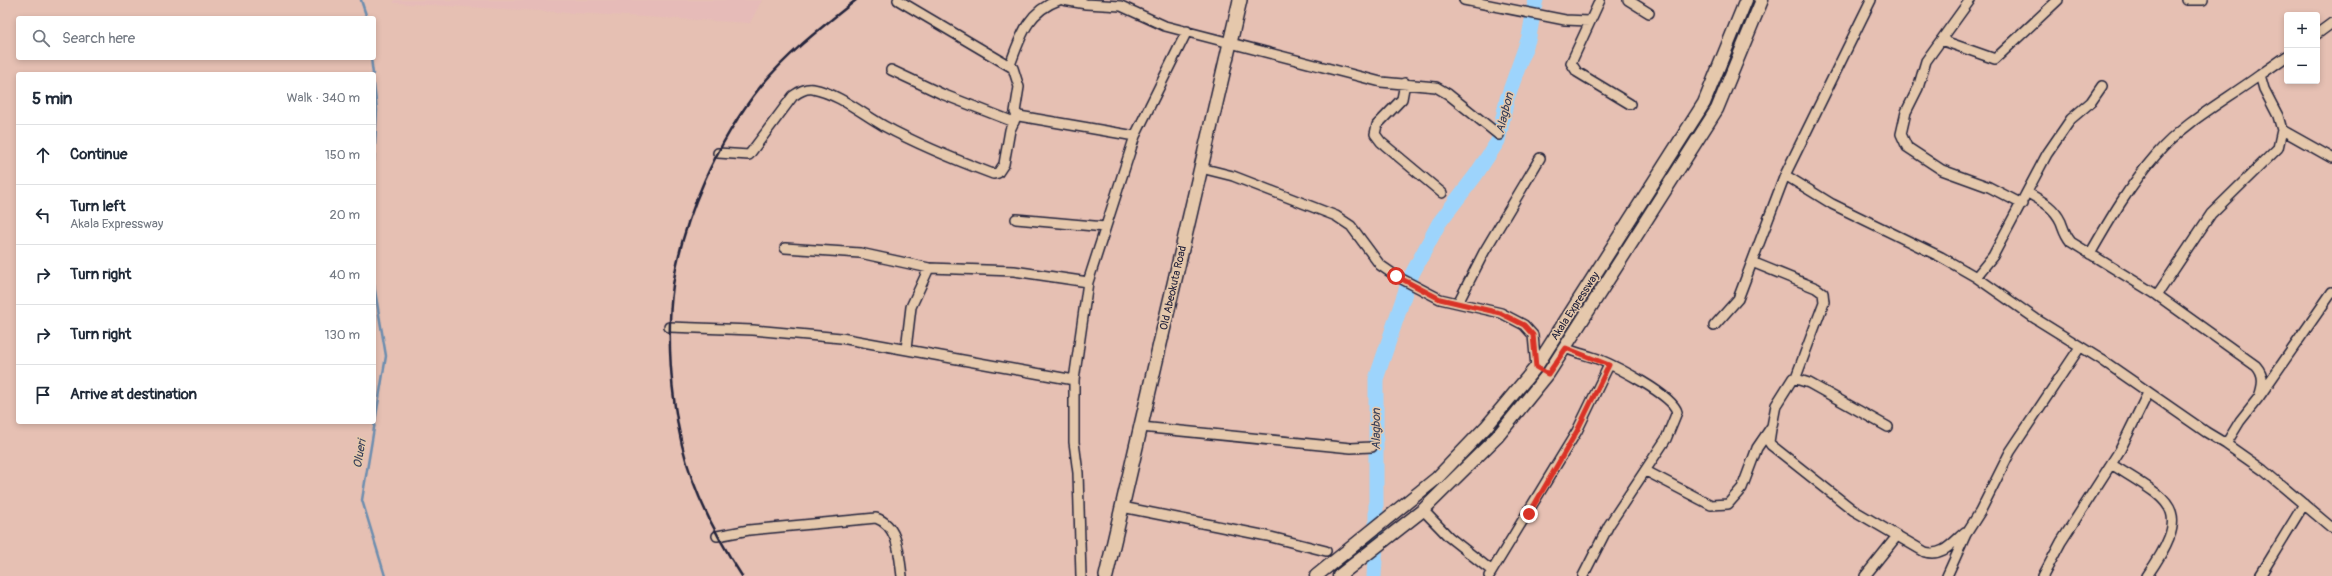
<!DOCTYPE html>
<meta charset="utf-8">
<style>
:root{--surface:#fff;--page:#f2f2f3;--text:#1f2937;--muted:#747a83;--line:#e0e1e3}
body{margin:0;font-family:Pangolin,sans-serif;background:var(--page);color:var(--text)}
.controls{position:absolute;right:12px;top:12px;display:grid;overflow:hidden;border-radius:4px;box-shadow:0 2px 6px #0003}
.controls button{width:36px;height:36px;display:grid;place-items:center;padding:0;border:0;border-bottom:1px solid var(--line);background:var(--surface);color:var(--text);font:20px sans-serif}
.stop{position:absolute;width:12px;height:12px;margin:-9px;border:3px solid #d93025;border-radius:50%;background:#fff}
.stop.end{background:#d93025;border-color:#fff;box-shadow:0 1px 4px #0008}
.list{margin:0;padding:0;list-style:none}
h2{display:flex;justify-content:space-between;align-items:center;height:52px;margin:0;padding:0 16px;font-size:17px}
h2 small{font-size:13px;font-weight:400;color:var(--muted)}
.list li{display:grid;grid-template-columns:26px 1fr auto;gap:12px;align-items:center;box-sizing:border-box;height:60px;padding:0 16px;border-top:1px solid var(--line)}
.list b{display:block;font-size:15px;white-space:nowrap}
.list p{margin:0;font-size:13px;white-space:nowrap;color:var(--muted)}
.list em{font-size:13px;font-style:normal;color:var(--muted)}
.icon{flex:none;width:22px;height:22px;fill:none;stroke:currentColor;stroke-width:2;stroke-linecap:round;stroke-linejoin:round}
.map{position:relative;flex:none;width:2332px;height:576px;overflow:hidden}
.search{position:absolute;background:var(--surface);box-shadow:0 2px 6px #0003;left:16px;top:16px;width:360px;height:44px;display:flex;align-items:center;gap:10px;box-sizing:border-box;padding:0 14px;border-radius:4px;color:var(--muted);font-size:15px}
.panel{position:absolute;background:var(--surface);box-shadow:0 2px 6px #0003;left:16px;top:72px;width:360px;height:352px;border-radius:4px}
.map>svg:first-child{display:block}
</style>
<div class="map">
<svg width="2332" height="576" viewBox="0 0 2332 576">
<rect width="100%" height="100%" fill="#e6c0b3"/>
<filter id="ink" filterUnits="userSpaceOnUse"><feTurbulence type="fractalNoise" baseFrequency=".025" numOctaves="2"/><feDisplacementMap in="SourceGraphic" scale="8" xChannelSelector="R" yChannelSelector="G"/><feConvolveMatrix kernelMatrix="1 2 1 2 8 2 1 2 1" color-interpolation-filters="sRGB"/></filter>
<g filter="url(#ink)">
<path fill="#e6bbb8" d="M394 0H762L750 23 394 3Z"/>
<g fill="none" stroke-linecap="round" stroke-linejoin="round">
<path stroke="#6c8daf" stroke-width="2.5" d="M361 0 367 18
M371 58 373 74
M374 85 377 110 374 161
M374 285 386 356 362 500 385 576"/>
<path stroke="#9dd4fc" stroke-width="15" d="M1534 7 1536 0
M1410 278 1439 223 1475 176 1498 141 1507 99 1529 37 1532 20
M1374 576 1376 544V379L1407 287"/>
<defs>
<path id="minor" d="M898 0 1013 68 1019 87 1015 112 1019 116 1135 136
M1063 0 1086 4 1121 6 1165 26 1381 82 1436 87 1448 94 1499 135
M1464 0 1565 20 1589 21
M1600 0 1571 63 1577 72 1630 104
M1628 0 1649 13
M1970 0 1926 61 1918 88 1906 112 1901 134 1907 147 1942 170 1989 187 2022 204
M2187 0H2203
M2317 34 2332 23
M1941 40 1995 59 2058 0
M1010 65C1021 35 1028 11 1059 0
M891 70 942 94 1014 122
M2260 75 2287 56
M1405 83 1402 99 1377 125 1375 134 1381 142 1442 193
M2282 130 2332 158
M718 153 749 155 793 96C799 92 805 88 813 89 839 94 861 113 884 126 919 145 956 160 993 174L998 173 1004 164 1010 130 1017 115
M1201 168 1233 176 1336 216 1351 226 1380 265 1396 276 1440 299 1501 313 1524 325 1533 335 1536 367
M1785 175 1832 204 1941 257 1976 277 2036 319 2102 360 2206 432 2226 444 2263 470 2332 528
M2028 193C2042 201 2054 207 2061 222 2064 230 2065 235 2071 242L2157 295 2256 366C2265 376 2263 385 2259 397
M1016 219 1105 227
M785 248 860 253 929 268 1014 271 1088 282
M2090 254C2110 219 2130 185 2156 155 2184 122 2226 100 2260 75L2264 89 2278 116 2282 130 2278 148 2211 214 2157 295
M1752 262 1816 288 1823 293 1824 302 1796 377
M1976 277 1993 256 2047 154 2071 119 2091 102 2102 86
M1458 303 1484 252 1540 158
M1714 326 1738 299 1785 175 1871 0
M669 327 753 330 841 338 1074 380
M1565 348C1576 353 1587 355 1598 359 1615 366 1673 395 1677 412L1666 439 1609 525 1583 576
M906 349 911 307 929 268
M1141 427 1351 448 1372 447
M1771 429 1769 442 1771 445 1853 510 1925 552C1943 557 1953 542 1965 532
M2226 444 2240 421 2259 397 2332 292
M2111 464C2171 502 2195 507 2147 576
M1646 471 1711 505 1728 504 1742 488 1757 448 1772 426 1776 405 1793 378 1809 383 1888 427
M1122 507 1267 536 1326 551
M1423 510 1449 537 1492 571
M717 536 749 530 876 518C899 526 899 555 902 576
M1081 576 1078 473 1074 442V380L1088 282 1135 136 1187 31
M1489 576 1577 431 1609 365
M1865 576 1897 536
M1947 576 1966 534 1980 512 2010 452 2080 347
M2043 576 2061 542 2120 450 2148 393
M2260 576 2304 504"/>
<path id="major" d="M1316 576 1437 478 1486 427 1536 367 1704 103 1746 0
M1339 576 1423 510 1497 437 1548 374 1717 109 1762 0"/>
<path id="highway" d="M1106 576 1240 0"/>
</defs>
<use href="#minor" stroke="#22223b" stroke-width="12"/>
<use href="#major" stroke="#22223b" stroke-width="15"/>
<use href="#highway" stroke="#22223b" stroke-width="16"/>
<use href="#minor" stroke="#e5c8ac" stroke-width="9"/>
<use href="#major" stroke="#e5c8ac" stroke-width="12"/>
<use href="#highway" stroke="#e5c8ac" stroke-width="13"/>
<path stroke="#22223b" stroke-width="2.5" d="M742 576C716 536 693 492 682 445 671 396 666 335 673 285 683 217 718 140 761 86 788 53 822 27 856 0"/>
</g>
</g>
<g fill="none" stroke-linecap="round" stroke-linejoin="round" filter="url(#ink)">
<path stroke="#d93025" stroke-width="5" d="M1396 276 1440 299 1500 313 1524 325 1533 335 1536 367 1548 374 1566 348 1609 365 1577 431 1529 514"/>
</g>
<g text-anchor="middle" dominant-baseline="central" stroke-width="3" stroke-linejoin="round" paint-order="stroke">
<g font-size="11" fill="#22223b" stroke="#e5c8ac">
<text transform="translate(1173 288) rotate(-77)">Old Abeokuta Road</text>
<text transform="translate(1575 306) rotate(-57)">Akala Expressway</text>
</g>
<g font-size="12" font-style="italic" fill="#343d58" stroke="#e5c8ac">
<text transform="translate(1505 113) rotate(-76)">Alagbon</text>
<text transform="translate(1376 429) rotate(-90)">Alagbon</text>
<text transform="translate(360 454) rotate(-80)">Olueri</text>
</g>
</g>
</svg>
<div class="controls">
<button>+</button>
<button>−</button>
</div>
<div class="stop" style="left:1396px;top:276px"></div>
<div class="stop end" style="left:1529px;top:514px"></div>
<div class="search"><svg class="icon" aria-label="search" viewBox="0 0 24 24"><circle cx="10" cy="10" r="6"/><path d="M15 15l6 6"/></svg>Search here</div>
<section class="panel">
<h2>5 min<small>Walk · 340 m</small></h2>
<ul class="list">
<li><svg class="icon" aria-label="ahead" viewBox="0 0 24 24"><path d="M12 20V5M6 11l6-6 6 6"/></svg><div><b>Continue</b></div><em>150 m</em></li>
<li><svg class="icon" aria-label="left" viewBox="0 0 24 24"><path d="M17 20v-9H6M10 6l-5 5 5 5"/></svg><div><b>Turn left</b><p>Akala Expressway</p></div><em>20 m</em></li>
<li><svg class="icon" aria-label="right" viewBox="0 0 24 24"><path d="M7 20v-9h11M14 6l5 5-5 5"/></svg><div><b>Turn right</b></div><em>40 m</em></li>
<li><svg class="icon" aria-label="right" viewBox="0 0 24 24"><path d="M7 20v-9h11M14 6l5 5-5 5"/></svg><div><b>Turn right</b></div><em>130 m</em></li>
<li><svg class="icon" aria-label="arrive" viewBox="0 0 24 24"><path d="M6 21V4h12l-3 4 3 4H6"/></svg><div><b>Arrive at destination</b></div></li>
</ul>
</section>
</div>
